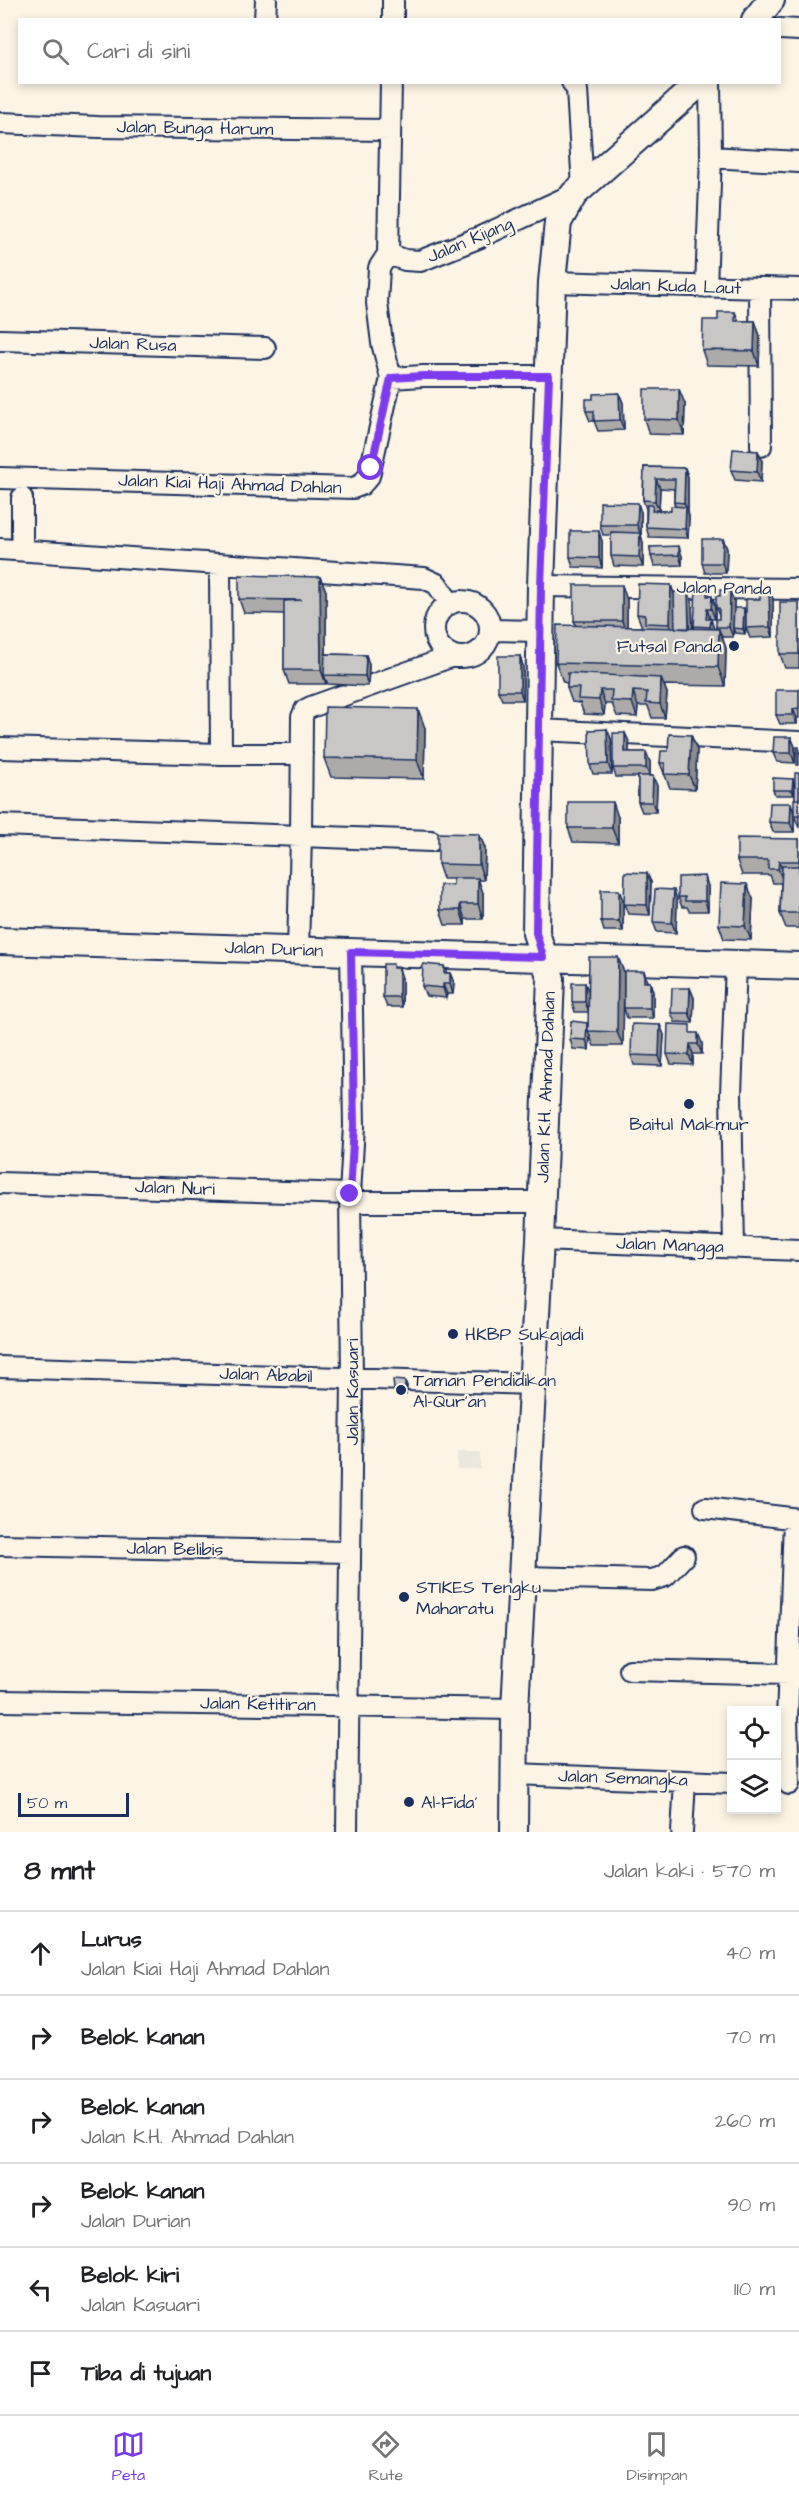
<!DOCTYPE html>
<html lang="id">
<meta charset="utf-8">
<style>
:root{--surface:#fff;--page:#f6f6f6;--text:#202124;--muted:#757577;--line:#e0e0e0;--accent:#7c3aed}
body{margin:0;font-family:"Architects Daughter",sans-serif;background:var(--page);color:var(--text)}
.controls{position:absolute;right:18px;bottom:18px;display:grid;overflow:hidden;border-radius:0px;box-shadow:0 3px 9px #0003}
.controls button{width:54px;height:54px;display:grid;place-items:center;padding:0;border:0;border-bottom:2px solid var(--line);background:var(--surface);color:var(--text);font:30px sans-serif}
.scale{position:absolute;left:18px;bottom:15px;width:111px;box-sizing:border-box;padding-left:6px;border:3px solid #1b2f5e;border-top:0;font-size:16px;line-height:21px;white-space:nowrap;color:#1b2f5e;-webkit-text-stroke:4px #fcf5e5;paint-order:stroke}
.stop{position:absolute;width:18px;height:18px;margin:-14px;border:4px solid #7c3aed;border-radius:50%;background:#fff}
.stop.end{background:#7c3aed;border-color:#fff;box-shadow:0 2px 6px #0008}
.list{margin:0;padding:0;list-style:none}
h2{display:flex;justify-content:space-between;align-items:center;height:78px;margin:0;padding:0 24px;font-size:26px}
h2 small{font-size:20px;font-weight:400;color:var(--muted)}
.list li{display:grid;grid-template-columns:39px 1fr auto;gap:18px;align-items:center;box-sizing:border-box;height:84px;padding:0 24px;border-top:2px solid var(--line)}
.list b{display:block;font-size:22px;white-space:nowrap}
.list p{margin:0;font-size:20px;white-space:nowrap;color:var(--muted)}
.list em{font-size:20px;font-style:normal;color:var(--muted)}
.icon{flex:none;width:33px;height:33px;fill:none;stroke:currentColor;stroke-width:2;stroke-linecap:round;stroke-linejoin:round}
.map{position:relative;flex:none;width:799px;height:1832px;overflow:hidden}
.search{position:absolute;background:var(--surface);box-shadow:0 3px 9px #0003;left:18px;right:18px;top:18px;height:66px;display:flex;align-items:center;gap:15px;box-sizing:border-box;padding:0 21px;border-radius:0px;color:var(--muted);font-size:22px}
.sheet{height:582px;background:var(--surface)}
nav{display:flex;justify-content:space-around;align-items:center;box-sizing:border-box;height:84px;border-top:2px solid var(--line);background:var(--surface);font-size:16px;color:var(--muted)}
nav a{display:grid;justify-items:center;gap:3px}
nav .on{color:var(--accent)}
.map>svg:first-child{display:block}
</style>
<div class="map">
<svg width="799" height="1832" viewBox="0 0 799 1832">
<rect width="100%" height="100%" fill="#fcf5e5"/>
<filter id="ink" filterUnits="userSpaceOnUse"><feTurbulence type="fractalNoise" baseFrequency=".0167" numOctaves="2"/><feDisplacementMap in="SourceGraphic" scale="12" xChannelSelector="R" yChannelSelector="G"/><feConvolveMatrix kernelMatrix="1 2 1 2 8 2 1 2 1" color-interpolation-filters="sRGB"/></filter>
<g filter="url(#ink)">
<path fill="#ece7dc" d="M457 1452H480V1469H457Z"/>
<g fill="none" stroke-linecap="round" stroke-linejoin="round">
<defs>
<path id="minor" d="M265 20 266 0
M393 20V0
M780 29 799 30
M391 82 388 254 405 260 420 261 478 238 574 194
M572 82 577 90 583 188
M710 82 711 157 799 162
M0 123 98 127 390 130
M552 282 799 289
M706 287 711 157
M760 289 761 446
M0 340 265 348
M391 378 423 376H549
M0 478 353 488 361 485 369 476 391 378 382 343 377 303 379 268 388 254
M0 549 424 578 437 584 450 604
M22 550V498
M220 565 221 754
M541 586 799 589
M434 629a28 28 0 1 1 56 0a28 28 0 1 1-56 0Z
M490 630 541 631
M538 730 799 742
M0 748 221 754H302
M0 825 301 836 298 950
M431 841 301 836 302 717 305 710 311 707 453 656
M0 1183 350 1194
M350 1202H542
M540 1240 799 1250
M734 1247 731 1094 736 964
M0 1367 532 1384
M705 1508 799 1519
M0 1545 349 1552
M522 1577 652 1580 665 1576 684 1556
M630 1670 788 1674
M0 1701 515 1709
M515 1774 732 1783
M789 1784 787 1721 794 1519
M347 1832 352 1378 350 1194 354 1126 351 952
M682 1832 685 1781"/>
<path id="major" d="M755 20 771 0
M0 941 799 966
M514 1832 515 1709 540 1240 551 979 536 933 541 586 552 282 558 222 574 194 701 82"/>
</defs>
<use href="#minor" stroke="#1b2f5e" stroke-width="24"/>
<use href="#major" stroke="#1b2f5e" stroke-width="30"/>
<use href="#minor" stroke="#fcf5e5" stroke-width="20"/>
<use href="#major" stroke="#fcf5e5" stroke-width="26"/>
</g>
<path fill="#acabaa" stroke="#1b2f5e" stroke-width="1.5" fill-rule="evenodd" d="M735 312 739 321H755L760 336 759 366 707 365 702 350 718 320Z
M619 393 623 403 624 430 598 431 594 421H590L586 411 593 399Z
M685 404 684 435 649 434 644 419Z
M758 451 762 461 761 482 735 480 731 470Z
M644 467 685 468 688 477V512L689 517 688 538 649 537 646 527V509L643 500ZM660 488 674 489V502L675 506 671 511 655 510H659Z
M641 512V535L643 543V567L614 566 611 556V535H603L600 525Z
M723 539 727 549 726 573H705L702 563Z
M602 541V568L573 567 570 557Z
M650 547 682 556V565L654 566 651 556Z
M320 577 326 591V654L366 655 369 665 368 686 328 684 326 680V684H289L284 670V614L244 613 239 599Z
M671 585 674 595 692 601 693 629H695L694 626 707 590 715 606V619H710L714 629H717L716 627 719 619V616L716 608 734 601 733 637H722L726 648 725 686 664 685 667 693 665 718H652L648 706H638L637 717 617 716 612 704H605L604 715 584 714 580 703 572 702 567 688V683L563 682 556 663 576 626 574 621 627 600V627H642L637 614Z
M769 590 773 599V637L750 638 746 628Z
M799 602V668H785L780 654Z
M744 608 746 613 745 634 735 633 733 628Z
M520 656 523 666V700H502L498 691Z
M799 690V718H797V724H780L776 715Z
M425 728 424 779 331 777 324 758Z
M607 729 611 739 612 774H593L590 765Z
M625 733 629 742V752H646L650 762V776L657 786 656 812H642L638 802V777H616L613 768Z
M691 735 697 750 695 789 670 788 660 763 668 751Z
M791 737 795 747V763L777 762 773 753Z
M799 773V828L794 815V832H773L769 822 794 813 795 799Z
M793 779 794 784V795H775L773 790Z
M618 817V843L573 842 568 828Z
M479 834 485 848 484 880H478L483 893V919H465V925H445L440 910 453 885V879H443L438 864Z
M799 839V928H786L780 913 781 883H773L770 875H742L737 860Z
M651 882 650 915 628 914 624 904Z
M708 886V911H689L687 907H682L678 897Z
M753 899 751 940 724 939 719 925Z
M623 900V931H604L601 921Z
M677 900 676 933 657 932 653 922Z
M444 966 447 973H450L454 983 453 994H447L446 998 426 996 422 986Z
M395 968 402 978V1007H387L383 997Z
M644 971 647 982H650L653 992V1018H627L624 1008Z
M624 972 623 1046H594L590 1036 589 1050 573 1049 570 1039 587 1023 589 1027V1012H575L572 1002 585 983 589 993Z
M690 988 694 998 693 1023 675 1022 671 1013Z
M660 1025 664 1035 662 1066 634 1065 631 1055Z
M693 1033 702 1043V1054H693V1065L671 1064 667 1054Z
M405 1381 407 1386 406 1395 396 1394 394 1389Z"/>
<path fill="#8c8b8b" stroke="#1b2f5e" stroke-width="1.5" d="M755 321 760 336 759 366 754 351Z
M679 389 685 404 684 435 679 420Z
M619 393 623 403 624 430 620 420Z
M758 451 762 461 761 482 757 472Z
M685 468 688 477V512L689 517 688 538 685 529 686 507 684 503Z
M656 479 660 488 659 510 655 501Z
M638 503 641 512V535L643 543V567L639 557 640 533 637 525Z
M599 531 602 541V568L599 558Z
M723 539 727 549 726 573 722 563Z
M679 546 682 556V565L679 555Z
M320 577 326 591V675H324L326 680V684L321 670Z
M622 585 627 600V636L622 621Z
M671 585 676 599 675 638 670 624Z
M769 590 773 599V637L770 627Z
M730 591 734 601 733 637 729 627Z
M688 592 692 601 693 639 689 629Z
M712 596 715 606V619L711 609Z
M744 608 746 613 745 634 743 629Z
M707 609 710 619H706Z
M711 619 714 629V637L710 627Z
M719 629 726 648 725 686 718 667Z
M366 655 369 665 368 686 365 676Z
M520 656 523 666V700L520 691Z
M661 678 667 693 665 718 660 704Z
M600 690 605 704 604 715 599 700Z
M633 691 638 706 637 717 632 702Z
M418 709 425 728 424 779 417 760Z
M793 709 797 718V724L793 715Z
M607 729 611 739 612 774 608 764Z
M625 733 629 742V762L625 752Z
M691 735 697 750 695 789 689 775Z
M791 737 795 747V763L791 753Z
M646 752 650 762V777L646 768Z
M653 776 657 786 656 812 652 802Z
M793 779 794 784V795L792 790Z
M613 802 618 817V843L612 828Z
M791 803 794 813V832L790 823Z
M479 834 485 848 484 880 479 865Z
M779 861 784 875V883L778 869Z
M647 873 651 882 650 915 647 905Z
M705 876 708 886V911L705 901Z
M478 878 483 893V919L478 904Z
M747 884 753 899 751 940 745 926Z
M619 890 623 900V931L619 921Z
M674 890 677 900 676 933 672 923Z
M460 904 465 919V925L460 910Z
M618 957 624 972 623 1046 617 1032Z
M399 968 402 978V1007L399 997Z
M644 971 647 981V992L644 982Z
M450 973 454 983 453 994 450 984Z
M650 982 653 992V1018L650 1008Z
M585 983 589 993V1012L585 1002Z
M443 984 447 994 446 998 443 988Z
M690 988 694 998 693 1023 689 1013Z
M587 1023 590 1031H588L590 1036 589 1050 586 1040Z
M660 1025 664 1035 662 1066 659 1056Z
M698 1033 702 1043V1054L698 1044Z
M690 1044 693 1054V1065L689 1055Z
M405 1381 407 1386 406 1395 405 1390Z"/>
<path fill="#c8c7c6" stroke="#1b2f5e" stroke-width="1.5" d="M718 312H735V321H755L754 351 702 350 703 320H718Z
M644 389H679V420L644 419Z
M619 393 620 420 594 421V411H586V399H593V394Z
M733 449 758 451 757 472 731 470Z
M644 467 685 468 684 503 674 502 675 479H656L655 501 643 500Z
M600 502 638 503 637 525H600Z
M647 505H653L652 511H671V506L686 507 685 529 646 527Z
M570 531H599V558L570 557Z
M611 532 640 533 639 557 611 556Z
M702 539H723L722 563H702Z
M679 546V555L651 556 650 547Z
M239 575 320 577 321 670H284V601L302 600 239 599Z
M638 584 671 585 670 624 645 623V615L637 614Z
M574 585H622V621H574Z
M696 589 707 590V596H712L711 609H707L706 619H711L710 627 694 626Z
M720 590 730 591 729 627H716V619H719V608H716V596H720Z
M760 590H769L770 627 746 628V599H760Z
M674 592H688L689 629 675 628Z
M780 602H799V654H780Z
M734 608H744L743 629 733 628Z
M557 625 719 629 718 667 556 663Z
M325 654 366 655 365 676 324 675Z
M498 656H520V691H498Z
M568 673 661 678 660 704 646 703 647 692 633 691 632 702 611 701 612 690H600L599 700 578 699 579 688H567Z
M776 690H799V708L793 709V715H776Z
M325 707 418 709 417 760 324 758Z
M607 729 608 764 590 765 589 730Z
M613 733H625V752H646V768H613Z
M669 734 691 735 689 775 664 774 665 763H660L661 751H668Z
M774 737H791V753H773Z
M797 747H799V765H797Z
M795 773H799V799H795Z
M638 776H653L652 802H638Z
M773 778 793 779 792 790H773Z
M794 799H799V815H794Z
M568 802H613L612 828H568Z
M770 803H791L790 823 769 822Z
M438 833 479 834V865L438 864Z
M737 838 799 839V861H779L778 869H768V860H737Z
M782 866H799V913H780Z
M625 872 647 873V905L624 904Z
M705 876V901H685V897H678V877Z
M453 878H478V904H460V910H440V885H453Z
M721 883 747 884 745 926 719 925Z
M655 889 674 890 672 923 653 922Z
M601 890H619V921H601Z
M589 957H618L617 1032 588 1031Z
M383 964H393V968H399V997H383Z
M423 964 444 966V973H450V984H443V988L422 986Z
M624 971H644V982H650V1008H624Z
M572 983H585V1002H572Z
M672 988H690L689 1013H671Z
M571 1021 587 1023 586 1040 570 1039Z
M632 1024 660 1025 659 1056 631 1055Z
M668 1024 690 1025V1033H698V1044H690L689 1055 667 1054Z
M393 1380 405 1381V1390L394 1389Z"/>
</g>
<g fill="none" stroke-linecap="round" stroke-linejoin="round" filter="url(#ink)">
<path stroke="#7c3aed" stroke-width="8" d="M350 1194 354 1126 351 952 543 957 536 933 541 586 549 376H423L391 378 371 468"/>
</g>
<g fill="#1b2f5e" stroke="#fcf5e5" stroke-width="2">
<circle cx="734" cy="646" r="6"/>
<circle cx="689" cy="1104" r="6"/>
<circle cx="453" cy="1334" r="6"/>
<circle cx="401" cy="1390" r="6"/>
<circle cx="404" cy="1597" r="6"/>
<circle cx="409" cy="1802" r="6"/>
</g>
<g text-anchor="middle" dominant-baseline="central" stroke-width="4.5" stroke-linejoin="round" paint-order="stroke">
<g font-size="18" fill="#1b2f5e" stroke="#fcf5e5">
<text transform="translate(195 128) rotate(1)">Jalan Bunga Harum</text>
<text transform="translate(470 240) rotate(-23)">Jalan Kijang</text>
<text transform="translate(676 286) rotate(2)">Jalan Kuda Laut</text>
<text transform="translate(133 344) rotate(2)">Jalan Rusa</text>
<text transform="translate(230 484) rotate(2)">Jalan Kiai Haji Ahmad Dahlan</text>
<text transform="translate(724 588) rotate(1)">Jalan Panda</text>
<text transform="translate(274 949) rotate(2)">Jalan Durian</text>
<text transform="translate(546 1087) rotate(-88)">Jalan K.H. Ahmad Dahlan</text>
<text transform="translate(175 1188) rotate(2)">Jalan Nuri</text>
<text transform="translate(670 1245) rotate(2)">Jalan Mangga</text>
<text transform="translate(266 1375) rotate(2)">Jalan Ababil</text>
<text transform="translate(352 1392) rotate(-90)">Jalan Kasuari</text>
<text transform="translate(175 1549) rotate(1)">Jalan Belibis</text>
<text transform="translate(258 1704) rotate(1)">Jalan Ketitiran</text>
<text transform="translate(623 1778) rotate(2)">Jalan Semangka</text>
</g>
<g font-size="18" fill="#1b2f5e" stroke="#fcf5e5" text-anchor="start">
<text x="722" y="646" text-anchor="end">Futsal Panda</text>
<text x="689" y="1124" text-anchor="middle">Baitul Makmur</text>
<text x="465" y="1334">HKBP Sukajadi</text>
<text x="413" y="1380">Taman Pendidikan<tspan x="413" dy="21">Al-Qur'an</tspan></text>
<text x="416" y="1587">STIKES Tengku<tspan x="416" dy="21">Maharatu</tspan></text>
<text x="421" y="1802">Al-Fida'</text>
</g>
</g>
</svg>
<div class="controls">
<button><svg class="icon" aria-label="locate" viewBox="0 0 24 24"><circle cx="12" cy="12" r="6"/><path d="M12 2v4M12 18v4M2 12h4M18 12h4"/></svg></button>
<button><svg class="icon" aria-label="layers" viewBox="0 0 24 24"><path d="M12 4l9 5-9 5-9-5zM3 14l9 5 9-5"/></svg></button>
</div>
<div class="scale">50 m</div>
<div class="stop" style="left:371px;top:468px"></div>
<div class="stop end" style="left:350px;top:1194px"></div>
<div class="search"><svg class="icon" aria-label="search" viewBox="0 0 24 24"><circle cx="10" cy="10" r="6"/><path d="M15 15l6 6"/></svg>Cari di sini</div>
</div>
<section class="sheet">
<h2>8 mnt<small>Jalan kaki · 570 m</small></h2>
<ul class="list">
<li><svg class="icon" aria-label="ahead" viewBox="0 0 24 24"><path d="M12 20V5M6 11l6-6 6 6"/></svg><div><b>Lurus</b><p>Jalan Kiai Haji Ahmad Dahlan</p></div><em>40 m</em></li>
<li><svg class="icon" aria-label="right" viewBox="0 0 24 24"><path d="M7 20v-9h11M14 6l5 5-5 5"/></svg><div><b>Belok kanan</b></div><em>70 m</em></li>
<li><svg class="icon" aria-label="right" viewBox="0 0 24 24"><path d="M7 20v-9h11M14 6l5 5-5 5"/></svg><div><b>Belok kanan</b><p>Jalan K.H. Ahmad Dahlan</p></div><em>260 m</em></li>
<li><svg class="icon" aria-label="right" viewBox="0 0 24 24"><path d="M7 20v-9h11M14 6l5 5-5 5"/></svg><div><b>Belok kanan</b><p>Jalan Durian</p></div><em>90 m</em></li>
<li><svg class="icon" aria-label="left" viewBox="0 0 24 24"><path d="M17 20v-9H6M10 6l-5 5 5 5"/></svg><div><b>Belok kiri</b><p>Jalan Kasuari</p></div><em>110 m</em></li>
<li><svg class="icon" aria-label="arrive" viewBox="0 0 24 24"><path d="M6 21V4h12l-3 4 3 4H6"/></svg><div><b>Tiba di tujuan</b></div></li>
</ul>
</section>
<nav>
<a class="on"><svg class="icon" aria-label="map" viewBox="0 0 24 24"><path d="M3 6l6-2 6 2 6-2v14l-6 2-6-2-6 2zM9 4v14M15 6v14"/></svg>Peta</a>
<a><svg class="icon" aria-label="directions" viewBox="0 0 24 24"><path d="M12 3l9 9-9 9-9-9zM9 14v-3h6M13 9l2 2-2 2"/></svg>Rute</a>
<a><svg class="icon" aria-label="saved" viewBox="0 0 24 24"><path d="M7 4h10v16l-5-4-5 4z"/></svg>Disimpan</a>
</nav>
